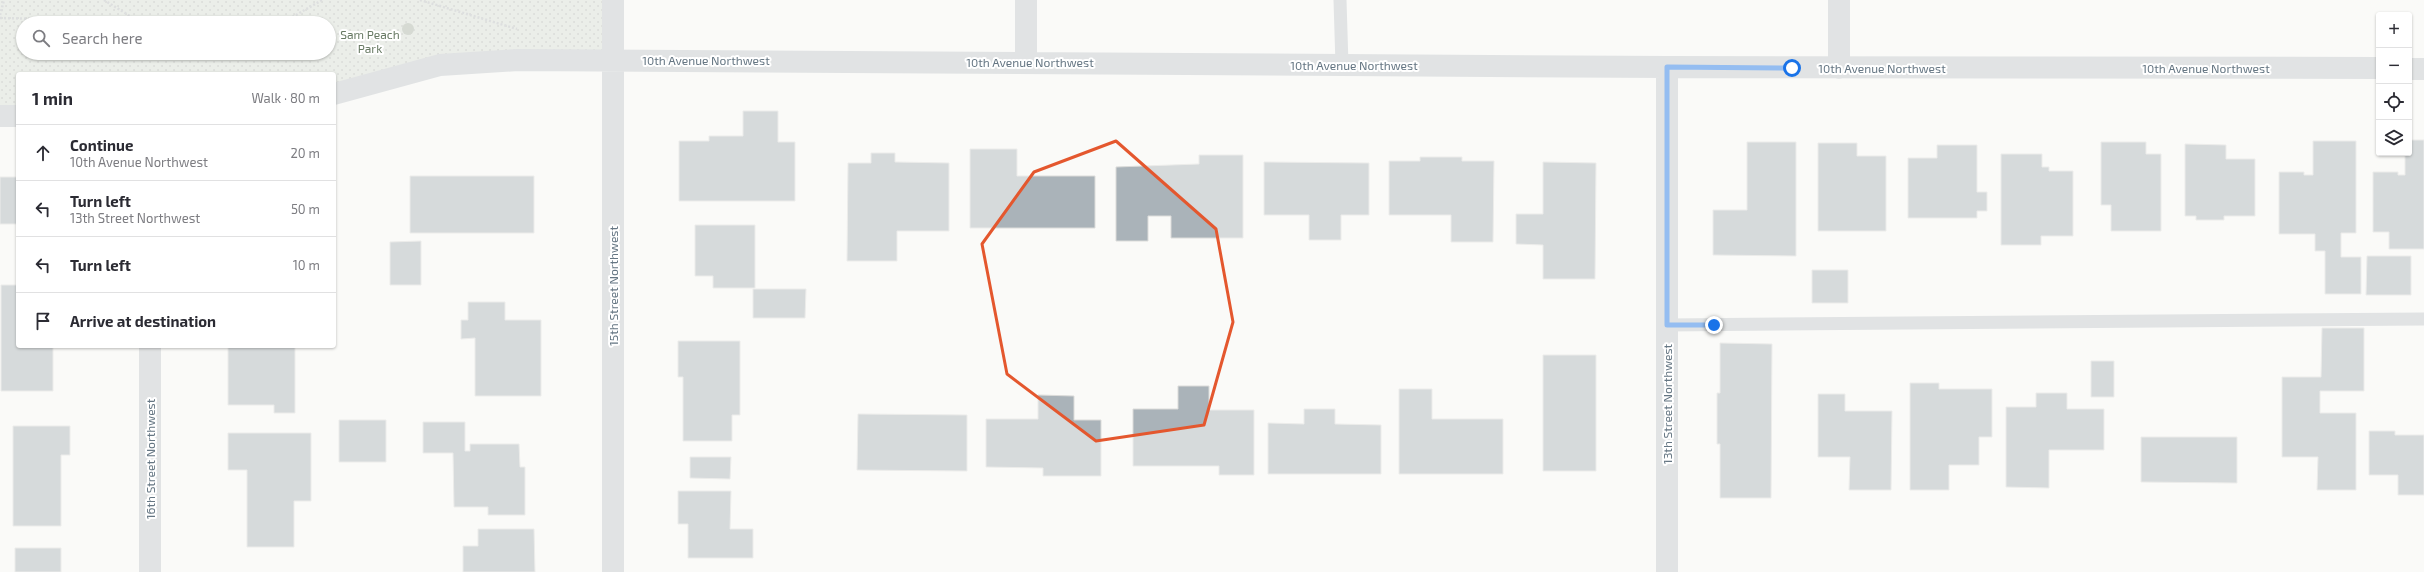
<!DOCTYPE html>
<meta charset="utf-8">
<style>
:root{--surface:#fff;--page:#f2f2f3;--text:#2b2b33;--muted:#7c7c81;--line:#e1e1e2}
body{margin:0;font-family:"Exo 2",sans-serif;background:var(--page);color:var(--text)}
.controls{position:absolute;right:12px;top:12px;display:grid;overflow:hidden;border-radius:4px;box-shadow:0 1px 3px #0004}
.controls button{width:36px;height:36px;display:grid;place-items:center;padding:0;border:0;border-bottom:1px solid var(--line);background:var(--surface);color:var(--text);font:20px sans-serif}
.stop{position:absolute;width:12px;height:12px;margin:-9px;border:3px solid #1a73e8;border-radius:50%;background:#fff}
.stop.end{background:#1a73e8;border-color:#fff;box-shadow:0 1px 4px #0008}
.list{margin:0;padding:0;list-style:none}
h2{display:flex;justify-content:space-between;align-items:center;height:52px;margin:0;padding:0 16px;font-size:17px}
h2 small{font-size:13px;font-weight:400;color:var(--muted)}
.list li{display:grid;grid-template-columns:26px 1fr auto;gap:12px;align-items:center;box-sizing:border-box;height:56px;padding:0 16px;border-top:1px solid var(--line)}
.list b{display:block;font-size:15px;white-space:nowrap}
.list p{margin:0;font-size:13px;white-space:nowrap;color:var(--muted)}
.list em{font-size:13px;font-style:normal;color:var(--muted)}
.icon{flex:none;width:22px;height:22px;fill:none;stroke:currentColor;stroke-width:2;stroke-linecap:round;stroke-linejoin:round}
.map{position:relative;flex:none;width:2424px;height:572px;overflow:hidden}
.search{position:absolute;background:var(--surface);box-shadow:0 1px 3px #0004;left:16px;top:16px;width:320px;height:44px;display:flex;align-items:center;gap:10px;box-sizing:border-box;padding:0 14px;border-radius:22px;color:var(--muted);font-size:15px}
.panel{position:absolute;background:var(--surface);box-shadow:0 1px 3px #0004;left:16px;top:72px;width:320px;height:276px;border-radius:4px}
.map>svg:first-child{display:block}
</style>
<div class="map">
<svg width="2424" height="572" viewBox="0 0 2424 572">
<defs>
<pattern id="park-dots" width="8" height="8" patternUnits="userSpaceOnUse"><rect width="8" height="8" fill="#dadfd7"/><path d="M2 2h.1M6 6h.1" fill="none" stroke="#b4b9b4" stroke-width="1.8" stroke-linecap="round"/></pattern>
</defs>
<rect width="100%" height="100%" fill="#fafaf8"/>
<path fill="url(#park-dots)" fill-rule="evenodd" d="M0 0H613V60H518L334 94V74H18V116H0ZM23 23H329V53H23Z"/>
<path fill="#aab3b9" stroke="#dcdcda" d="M743 111H778V142H795V201H679V141H709V136H743Z
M2409 140H2424V249H2389V232H2373V172H2398V175H2405V153H2409Z
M2313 141H2356V233H2341V257H2361V294H2325V251H2315V234H2279V172H2304V175H2313Z
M1747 142H1796V256L1713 255V210H1747Z
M2101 142H2146V154H2161V231H2111V205H2101Z
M1818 143H1857V156H1886V231H1818Z
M2185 144 2226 145V159H2255V216H2224V220H2196V216H2185Z
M1937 145H1977V192H1987V211H1977V218H1908V158H1937Z
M970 149H1017V176H1095V228H970Z
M871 153H895V162L949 163V231H897V261H847L848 163H871Z
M2001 154H2042V167H2049V171H2073V236H2041V245H2001Z
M1199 155H1243V238H1171V216H1148V241H1116V167L1199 164Z
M1420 157H1462V161H1494L1493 242H1451V215H1389V161H1420Z
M1264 162 1369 163V215H1341V240H1309V215H1264Z
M1543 162 1596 163 1595 279H1543V245L1516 244V214H1543Z
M410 176H534V233H410Z
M0 177H18V224H0Z
M695 225H755V288H713V276H695Z
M421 241V285H390V242Z
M2367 256H2411V295H2366Z
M1812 270H1848V303H1812Z
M1 285H18V346H53V391H1Z
M753 289H806L805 318H753Z
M468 302H505V320H541V396H475V338L461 339V320H468Z
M2322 328H2364V391H2320V413H2356V490H2317L2318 457H2282V377H2321Z
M678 341H740V415H732V441H683V377H678Z
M1720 343 1772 344 1771 498H1720V444H1717V393H1720Z
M228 346H295V413H274V405H228Z
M1543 355H1596V471H1543Z
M2091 361H2114V397H2091Z
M1910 383H1939V389H1992V437H1979V465H1949V490H1910Z
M1178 386H1209V410H1254V475H1219V466H1133V409H1178Z
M1399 389H1432V419H1503V474H1399Z
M2036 393H2067V409H2104V450H2049V488L2006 487V407H2036Z
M1818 394H1845V411H1892L1891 490H1849L1850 457H1818Z
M1038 395 1074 396V420H1101V476H1043V468L986 467V419H1038Z
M1304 409H1335V424L1381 425V474H1268V423L1304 424Z
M858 414 967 415V471L857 470Z
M339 420H386V462H339Z
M423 422H465V451H470V444H519L520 467H525V515H488V507H454L453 453H423Z
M13 426H70V455H61V526H13Z
M2369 431H2395V435H2424V495H2398V475H2369Z
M228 433H311V501H294V547H247V470H228Z
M2141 437H2237V483L2141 482Z
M690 457H731L730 479 690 478Z
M678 491H731L730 529H753V558H688V524H678Z
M478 529H534L535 572H463V546H478Z
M15 548H61V572H15Z"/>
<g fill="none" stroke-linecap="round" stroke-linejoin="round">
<path stroke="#bbbfc2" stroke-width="2.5" stroke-dasharray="2 2" stroke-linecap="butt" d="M420 0 517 29
M0 15 4 0
M0 18 138 21 104 0
M138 21 159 23
M282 23 322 0"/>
<path stroke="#c3c8cc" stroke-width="13" d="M1340 0 1342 65
M1667 325 2424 319"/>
<path stroke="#c3c8cc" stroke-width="22" d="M613 0V572
M1026 0V62
M1667 67V572
M1839 68V0
M2409 69H2424
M334 94 440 65 518 60 1667 67 2379 68
M0 116H18
M150 346V572"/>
</g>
<circle fill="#aab4a7" cx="408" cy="29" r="6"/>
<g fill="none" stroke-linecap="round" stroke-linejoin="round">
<path stroke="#1a73e8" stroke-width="5" d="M1714 325H1667V67L1792 68"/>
</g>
<path d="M0 0H2424V572H0ZM1116 141 1216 229 1233 322 1204 425 1096 441 1007 374 982 244 1034 172Z" fill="#fafaf8" fill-opacity=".55" fill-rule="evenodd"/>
<path fill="none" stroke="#e4572e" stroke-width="3" stroke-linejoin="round" d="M1116 141 1216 229 1233 322 1204 425 1096 441 1007 374 982 244 1034 172Z"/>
<g text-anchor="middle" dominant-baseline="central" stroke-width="4" stroke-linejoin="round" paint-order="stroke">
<g font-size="12" fill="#687a64" stroke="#fff">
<text x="370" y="34">Sam Peach<tspan x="370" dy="14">Park</tspan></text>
</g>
<g font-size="12" fill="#657683" stroke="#fff">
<text x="706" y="60">10th Avenue Northwest</text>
<text x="1030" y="62">10th Avenue Northwest</text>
<text x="1354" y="65">10th Avenue Northwest</text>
<text x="1882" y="68">10th Avenue Northwest</text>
<text x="2206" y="68">10th Avenue Northwest</text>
<text transform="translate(613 286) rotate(-90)">15th Street Northwest</text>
<text transform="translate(1667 404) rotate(-90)">13th Street Northwest</text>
<text transform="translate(150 459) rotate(-90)">16th Street Northwest</text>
</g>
</g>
</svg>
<div class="controls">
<button>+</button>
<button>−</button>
<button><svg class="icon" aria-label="locate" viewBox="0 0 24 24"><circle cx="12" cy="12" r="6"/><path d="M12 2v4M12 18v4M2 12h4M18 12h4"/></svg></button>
<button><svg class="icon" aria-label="layers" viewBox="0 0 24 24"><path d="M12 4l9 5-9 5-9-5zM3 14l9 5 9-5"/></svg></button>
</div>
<div class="stop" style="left:1792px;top:68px"></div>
<div class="stop end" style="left:1714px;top:325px"></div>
<div class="search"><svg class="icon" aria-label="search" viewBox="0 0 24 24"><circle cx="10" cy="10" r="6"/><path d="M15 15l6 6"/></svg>Search here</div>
<section class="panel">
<h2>1 min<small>Walk · 80 m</small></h2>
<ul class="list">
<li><svg class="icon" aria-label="ahead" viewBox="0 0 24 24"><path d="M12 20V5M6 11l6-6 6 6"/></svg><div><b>Continue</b><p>10th Avenue Northwest</p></div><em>20 m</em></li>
<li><svg class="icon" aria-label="left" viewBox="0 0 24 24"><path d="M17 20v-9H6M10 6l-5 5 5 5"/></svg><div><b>Turn left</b><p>13th Street Northwest</p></div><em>50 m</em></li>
<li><svg class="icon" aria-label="left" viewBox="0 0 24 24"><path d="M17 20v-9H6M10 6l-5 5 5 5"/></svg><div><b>Turn left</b></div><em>10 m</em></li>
<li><svg class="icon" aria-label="arrive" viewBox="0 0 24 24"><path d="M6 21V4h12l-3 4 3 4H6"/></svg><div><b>Arrive at destination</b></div></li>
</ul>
</section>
</div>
